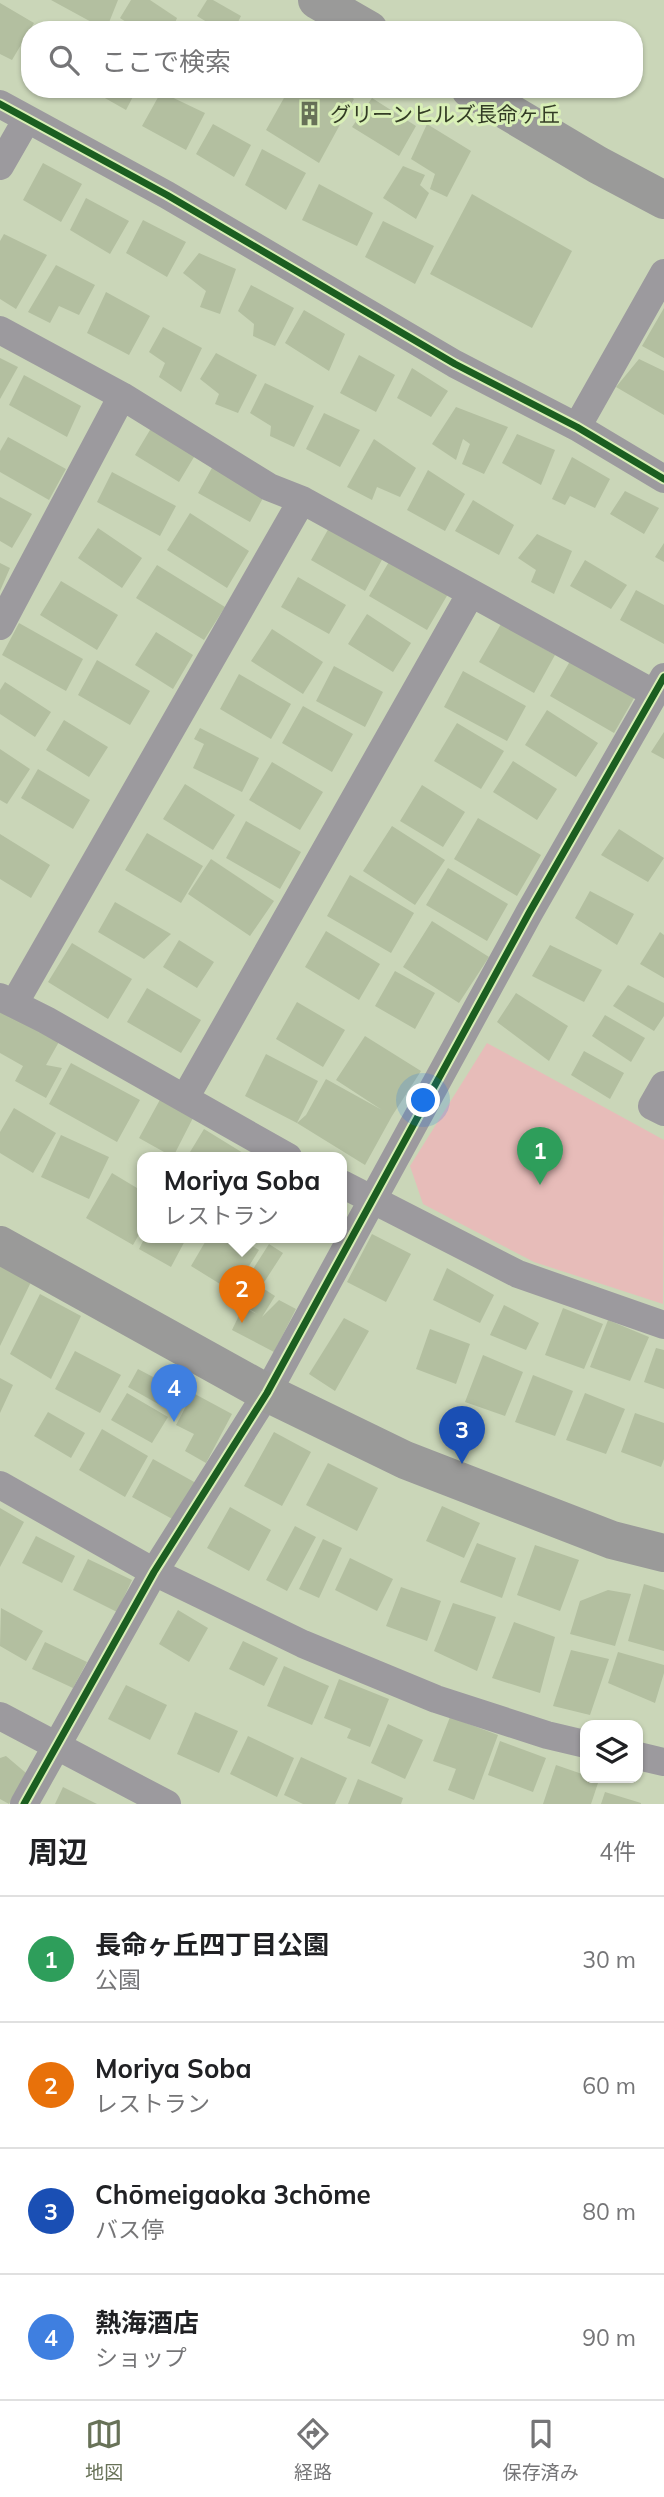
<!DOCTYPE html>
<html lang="ja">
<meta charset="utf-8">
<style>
:root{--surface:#fff;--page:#f2f2f2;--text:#202124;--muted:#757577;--line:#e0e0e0;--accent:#687258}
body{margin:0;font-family:Mulish,"Noto Sans JP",sans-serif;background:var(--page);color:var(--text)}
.controls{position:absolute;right:21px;bottom:21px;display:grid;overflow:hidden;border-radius:14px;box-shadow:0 2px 5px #0004}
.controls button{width:63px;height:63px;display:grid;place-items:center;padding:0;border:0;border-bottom:2px solid var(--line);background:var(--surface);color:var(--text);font:35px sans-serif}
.you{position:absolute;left:424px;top:1101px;width:24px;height:24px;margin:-18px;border:5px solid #fff;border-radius:50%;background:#1a73e8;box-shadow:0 0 0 10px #1a73e833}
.badge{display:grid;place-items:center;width:46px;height:46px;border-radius:50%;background:var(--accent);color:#fff;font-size:23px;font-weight:700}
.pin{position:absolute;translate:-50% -58px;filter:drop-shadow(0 2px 4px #0008)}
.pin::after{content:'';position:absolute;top:37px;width:24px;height:21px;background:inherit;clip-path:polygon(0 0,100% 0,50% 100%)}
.popup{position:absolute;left:137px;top:1152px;width:210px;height:91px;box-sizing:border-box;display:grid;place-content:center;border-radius:14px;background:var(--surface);filter:drop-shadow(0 2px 5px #0005);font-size:23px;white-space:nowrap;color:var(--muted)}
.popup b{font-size:26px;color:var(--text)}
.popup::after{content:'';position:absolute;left:50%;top:100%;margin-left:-14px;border:14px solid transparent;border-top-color:var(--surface)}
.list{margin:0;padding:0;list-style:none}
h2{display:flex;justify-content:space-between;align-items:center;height:91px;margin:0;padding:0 28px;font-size:30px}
h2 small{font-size:23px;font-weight:400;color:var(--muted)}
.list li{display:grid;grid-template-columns:46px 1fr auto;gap:21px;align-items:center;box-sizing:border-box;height:126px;padding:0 28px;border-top:2px solid var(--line)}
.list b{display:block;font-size:26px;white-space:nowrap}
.list p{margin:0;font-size:23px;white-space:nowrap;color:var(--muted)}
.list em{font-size:23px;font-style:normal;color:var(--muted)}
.icon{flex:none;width:38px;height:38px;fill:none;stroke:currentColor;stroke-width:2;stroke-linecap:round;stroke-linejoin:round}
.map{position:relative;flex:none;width:664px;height:1804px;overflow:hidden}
.search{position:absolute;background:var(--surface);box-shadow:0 2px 5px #0004;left:21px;right:21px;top:21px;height:77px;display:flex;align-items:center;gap:18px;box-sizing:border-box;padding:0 24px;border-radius:28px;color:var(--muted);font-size:26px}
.sheet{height:595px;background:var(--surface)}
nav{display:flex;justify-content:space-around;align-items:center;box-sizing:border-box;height:98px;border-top:2px solid var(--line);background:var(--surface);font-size:19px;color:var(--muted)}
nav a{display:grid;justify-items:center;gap:4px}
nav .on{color:var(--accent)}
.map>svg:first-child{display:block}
</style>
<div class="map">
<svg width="664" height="1804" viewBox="0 0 664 1804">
<rect width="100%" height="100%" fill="#cad6b8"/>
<path fill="#e7bcb9" d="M487 1043 664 1140 663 1304 534 1262 423 1204 410 1166Z"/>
<path fill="#b3bfa0" d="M51 0H118L106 30Z
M131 0H150L177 18 172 30H138L120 18Z
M207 0H213L241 16 234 30H220L197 16Z
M0 3 34 23 12 60 0 54Z
M89 89H137L126 110Z
M289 89H340L354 99 319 163 266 130Z
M161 92 205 113 186 150 142 126Z
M372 98 416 126 399 156 352 127Z
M213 124 251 145 234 177 196 154Z
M427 124 471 151 447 197 430 189 435 174 411 159Z
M262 149 306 173 286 210 245 185Z
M43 163 82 184 61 222 23 200Z
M403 166 425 175 420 185 429 193 416 219 383 198Z
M319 184 373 213 357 246 302 220Z
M472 194 572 251 532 328 430 274Z
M86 198 129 221 110 254 70 230Z
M143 220 186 242 167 277 126 253Z
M383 221 434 246 415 284 365 257Z
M4 234 47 255 16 309 0 299V241Z
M199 253 236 269 220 314 200 307 206 291 183 273Z
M56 265 95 285 79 315 59 306 50 323 28 312Z
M251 285 294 308 275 346 253 336 254 324 238 311Z
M106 292 150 316 129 355 87 333Z
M664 308V358L642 346Z
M304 310 345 334 329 371 285 343Z
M163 327 202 348 181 392 159 377 165 363 149 352Z
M216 353 257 375 238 413 215 404 219 394 200 379Z
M359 355 395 375 376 412 340 393Z
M0 358 18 367 0 399Z
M639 359 664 371V415L616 387Z
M412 368 448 391 431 417 397 398Z
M24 375 81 406 67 437 9 405Z
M265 383 314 406 294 447 270 436 271 426 250 413Z
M456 407 508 427 484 474 462 464 470 444 463 439 456 460 432 444Z
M324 413 360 430 340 467 306 449Z
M153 425 197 452 179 482 135 455Z
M517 434 555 450 541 485 502 463Z
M8 437 66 469 49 500 0 472V451Z
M374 439 416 468 400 497 377 487 372 500 347 487Z
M572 457 610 479 595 508 570 496 565 505 552 499Z
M217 459 269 487 250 522 198 493Z
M428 470 465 494 445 531 407 510Z
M112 472 176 506 160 536 97 502Z
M625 491 659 508 644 534 610 514Z
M0 497 32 514 12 548 0 541Z
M473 500 514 525 499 555 455 531Z
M190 513 249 551 227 588 167 550Z
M330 526 384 556 365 591 311 560Z
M98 528 142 558 122 588 78 558Z
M537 534 572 551 554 594 531 582 536 570 518 558Z
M664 543V562L655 557Z
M390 560 448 594 427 630 369 596Z
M585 560 627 585 611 609 570 586Z
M0 563 10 568 0 591Z
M157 565 225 607 204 640 136 598Z
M298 577 346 605 329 634 281 607Z
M61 581 118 615 97 650 40 615Z
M636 590 664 605V644L620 620Z
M367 614 411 643 393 672 348 644Z
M19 623 83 659 66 691 2 655Z
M501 624 555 655 534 693 479 662Z
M272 629 323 662 303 694 251 661Z
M156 632 193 655 173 689 135 665Z
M573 656 637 693 614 733 550 696Z
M97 660 150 691 130 725 78 695Z
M334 666 383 692 365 727 316 701Z
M463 671 526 706 507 741 444 707Z
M239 674 291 704 271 739 220 709Z
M5 682 51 712 35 737 0 714V690Z
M303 706 353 734 332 772 282 743Z
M547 710 598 743 576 777 525 745Z
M64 720 108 747 89 777 46 750Z
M457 723 504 751 481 789 434 761Z
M200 728 259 758 242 792 193 768 204 744 194 739Z
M664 732V759L651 752Z
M0 749 30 769 7 804 0 800Z
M513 761 557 789 537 820 493 792Z
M272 762 323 792 300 830 249 800Z
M38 769 90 800 73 829 21 798Z
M185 784 235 815 213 850 163 819Z
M422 785 465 812 443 847 400 821Z
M478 818 541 855 517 896 454 859Z
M246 821 301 852 280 889 226 858Z
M392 826 445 860 415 905 363 871Z
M619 829 664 858 648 882 601 855Z
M147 833 203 866 181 903 125 870Z
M0 834 50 865 31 898 0 879Z
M211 859 274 901 250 936 188 894Z
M448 868 508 904 487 941 426 905Z
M350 875 414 913 391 953 327 916Z
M590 891 634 914 617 945 575 918Z
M115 902 171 934 144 959 98 932Z
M432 921 489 957 459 1003 403 967Z
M326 931 380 964 359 1000 305 967Z
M660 932 664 935V978L640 964Z
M179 940 214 962 197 988 163 967Z
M72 943 132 979 108 1019 48 982Z
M550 945 602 970 584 1002 532 976Z
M395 971 435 993 415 1029 375 1006Z
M628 985 664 1003V1016L654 1031 613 1006Z
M147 988 201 1020 181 1053 127 1022Z
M516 993 568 1026 549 1061 497 1022Z
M297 1002 345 1030 323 1067 276 1039Z
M3 1008 60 1040 46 1065 62 1068 46 1098 15 1081 23 1066 0 1053V1013Z
M605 1015 645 1038 631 1062 592 1036Z
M365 1036 421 1071 392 1116 365 1165 297 1123 245 1096 266 1054 318 1081 297 1123 306 1115 326 1079 382 1110 336 1080Z
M584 1051 624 1073 610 1099 571 1075Z
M71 1063 140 1100 117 1142 49 1104Z
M162 1096 195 1114 173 1157 139 1138Z
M14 1108 56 1133 33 1173 0 1153V1132Z
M204 1129 243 1153 240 1157H187Z
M61 1135 109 1157 89 1199 41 1177Z
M112 1173 142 1191V1229L133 1245 86 1218Z
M372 1234 411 1254 386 1302 347 1282Z
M145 1237H187L171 1267 139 1249Z
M208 1237H238L259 1250 233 1292 191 1266Z
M269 1244 283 1253 261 1287 275 1296 262 1317 279 1300 296 1309 274 1352 232 1330 243 1307 257 1314 234 1299Z
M0 1264 31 1282 0 1346Z
M447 1268 494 1295 480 1323 433 1300Z
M40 1294 81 1316 51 1379 10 1354Z
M504 1305 539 1323 526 1350 490 1335Z
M563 1308 603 1324 584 1369 545 1355Z
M344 1318 369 1331 335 1391 309 1374Z
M608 1320 649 1337 630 1381 590 1367Z
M430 1329 470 1344 456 1384 416 1369Z
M656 1348 664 1350V1389L644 1382Z
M75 1351 121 1375 100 1413 55 1389Z
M483 1355 523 1372 505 1416 465 1402Z
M138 1369 170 1386 160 1405 128 1387Z
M533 1375 573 1391 555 1436 515 1422Z
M0 1378 13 1385 0 1413Z
M127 1393 168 1417 152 1443 111 1420Z
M193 1393 232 1414 206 1463 185 1451 194 1434 176 1425Z
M585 1393 625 1409 606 1454 566 1440Z
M48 1412 85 1433 71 1458 34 1436Z
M635 1413 664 1423V1459L661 1467 621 1452Z
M102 1429 148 1456 125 1497 79 1470Z
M274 1432 311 1452 282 1506 244 1486Z
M153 1459 196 1483 176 1521 132 1497Z
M328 1463 378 1488 357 1531 306 1505Z
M442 1506 480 1523 464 1558 426 1541Z
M230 1507 271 1530 249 1571 207 1548Z
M0 1508 24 1522 0 1567Z
M295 1526 316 1537 287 1591 266 1580Z
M36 1536 75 1556 62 1583 22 1563Z
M323 1539 342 1548 319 1598 299 1589Z
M477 1543 516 1558 502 1598 460 1582Z
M535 1545 579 1560 560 1611 517 1595Z
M350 1558 393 1579 377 1611 335 1590Z
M88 1559 132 1580 117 1612 73 1590Z
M644 1584 664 1590V1651L628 1641Z
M401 1587 441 1601 427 1641 386 1626Z
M608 1590 631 1594 615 1646 570 1634 580 1601Z
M453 1603 496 1617 477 1671 434 1651Z
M1 1608 43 1631 26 1661 0 1646Z
M178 1610 208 1628 189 1662 159 1644Z
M514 1622 555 1637 540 1693 492 1678Z
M243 1641 278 1658 264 1686 229 1669Z
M45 1642 87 1662 73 1688 32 1669Z
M571 1650 609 1659 590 1715 553 1706Z
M618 1652 664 1665V1673L655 1703 608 1683Z
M284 1666 329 1686 312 1725 267 1706Z
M339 1679 389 1699 370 1747 347 1738 351 1729 324 1718Z
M126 1685 167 1705 150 1740 108 1719Z
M195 1712 238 1731 219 1773 177 1754Z
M450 1717 498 1735 474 1800 448 1790 456 1769 433 1761Z
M388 1724 423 1740 405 1779 371 1763Z
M248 1736 294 1758 277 1797 230 1774Z
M500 1741 546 1758 533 1792 488 1775Z
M6 1756 26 1773 9 1804 0 1799V1758Z
M301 1757 347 1778 335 1804H303L284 1795Z
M556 1765 585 1775V1778L599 1780 591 1804H543Z
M358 1779 403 1798 401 1804H348Z
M63 1787 97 1804H55Z
M605 1792 641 1803V1804H601Z"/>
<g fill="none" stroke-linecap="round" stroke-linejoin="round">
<path stroke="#9c9a9e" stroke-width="28" d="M0 104 167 195 455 364 577 427 664 479
M0 166 27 119
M0 330 122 396 269 487 302 500 655 694
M577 427 664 273
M0 626 122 396
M0 997 46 1020 288 1157
M14 1004 302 500
M664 1085 652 1106 664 1112
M185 1098 471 593
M342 1184 518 1274 664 1325
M0 1485 154 1572 303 1644 436 1699 547 1735 585 1744
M0 1716 167 1804
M638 1756 664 1762
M24 1804 154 1572 267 1393 529 913 664 677"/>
<path stroke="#9a9a99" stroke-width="38" d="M317 0 369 30
M470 89 598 165 664 200
M0 1245 267 1393 405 1460 612 1540 664 1553"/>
<defs>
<path id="cycleway" d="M0 104 167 195 455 364 577 427 664 479
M24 1804 154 1572 267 1393 529 913 664 677"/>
</defs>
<use href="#cycleway" stroke="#d9f0b7" stroke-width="11"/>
<use href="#cycleway" stroke="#1b5e20" stroke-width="7"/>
</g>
<defs>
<symbol id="building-bare" viewBox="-9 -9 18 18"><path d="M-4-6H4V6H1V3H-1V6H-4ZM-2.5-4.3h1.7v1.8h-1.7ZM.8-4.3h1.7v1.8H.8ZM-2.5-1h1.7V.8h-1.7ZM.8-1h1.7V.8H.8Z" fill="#687258" stroke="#d9f0b7" stroke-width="2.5" paint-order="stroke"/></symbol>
</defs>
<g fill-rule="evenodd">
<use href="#building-bare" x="292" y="96" width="35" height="35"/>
</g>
<g text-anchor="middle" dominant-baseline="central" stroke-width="6" stroke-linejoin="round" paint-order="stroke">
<g font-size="21" fill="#333c25" stroke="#d9f0b7" text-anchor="start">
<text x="330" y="114">グリーンヒルズ長命ヶ丘</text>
</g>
</g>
</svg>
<div class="controls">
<button><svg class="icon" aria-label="layers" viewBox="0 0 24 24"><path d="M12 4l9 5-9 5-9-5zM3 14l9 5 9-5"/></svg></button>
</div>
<div class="you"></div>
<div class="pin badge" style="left:540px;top:1185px;background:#2e9e5b">1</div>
<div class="pin badge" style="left:242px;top:1323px;background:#e8710a">2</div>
<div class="popup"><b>Moriya Soba</b>レストラン</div>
<div class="pin badge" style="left:462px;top:1464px;background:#1a4fb4">3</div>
<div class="pin badge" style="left:174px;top:1422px;background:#3f7fe0">4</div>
<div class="search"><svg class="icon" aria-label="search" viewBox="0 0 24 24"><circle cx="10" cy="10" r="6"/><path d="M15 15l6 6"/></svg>ここで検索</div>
</div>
<section class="sheet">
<h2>周辺<small>4件</small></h2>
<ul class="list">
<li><span class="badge" style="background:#2e9e5b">1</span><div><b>長命ヶ丘四丁目公園</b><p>公園</p></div><em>30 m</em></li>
<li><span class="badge" style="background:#e8710a">2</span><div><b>Moriya Soba</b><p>レストラン</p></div><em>60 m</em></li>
<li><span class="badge" style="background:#1a4fb4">3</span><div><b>Chōmeigaoka 3chōme</b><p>バス停</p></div><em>80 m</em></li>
<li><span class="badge" style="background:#3f7fe0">4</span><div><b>熱海酒店</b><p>ショップ</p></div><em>90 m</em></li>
</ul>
</section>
<nav>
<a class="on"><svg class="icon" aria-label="map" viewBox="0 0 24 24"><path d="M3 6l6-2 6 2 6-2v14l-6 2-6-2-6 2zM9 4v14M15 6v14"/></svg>地図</a>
<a><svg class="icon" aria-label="directions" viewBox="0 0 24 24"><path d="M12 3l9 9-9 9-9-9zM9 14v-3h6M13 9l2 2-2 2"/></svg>経路</a>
<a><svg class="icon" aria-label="saved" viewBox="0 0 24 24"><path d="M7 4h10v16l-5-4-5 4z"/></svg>保存済み</a>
</nav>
